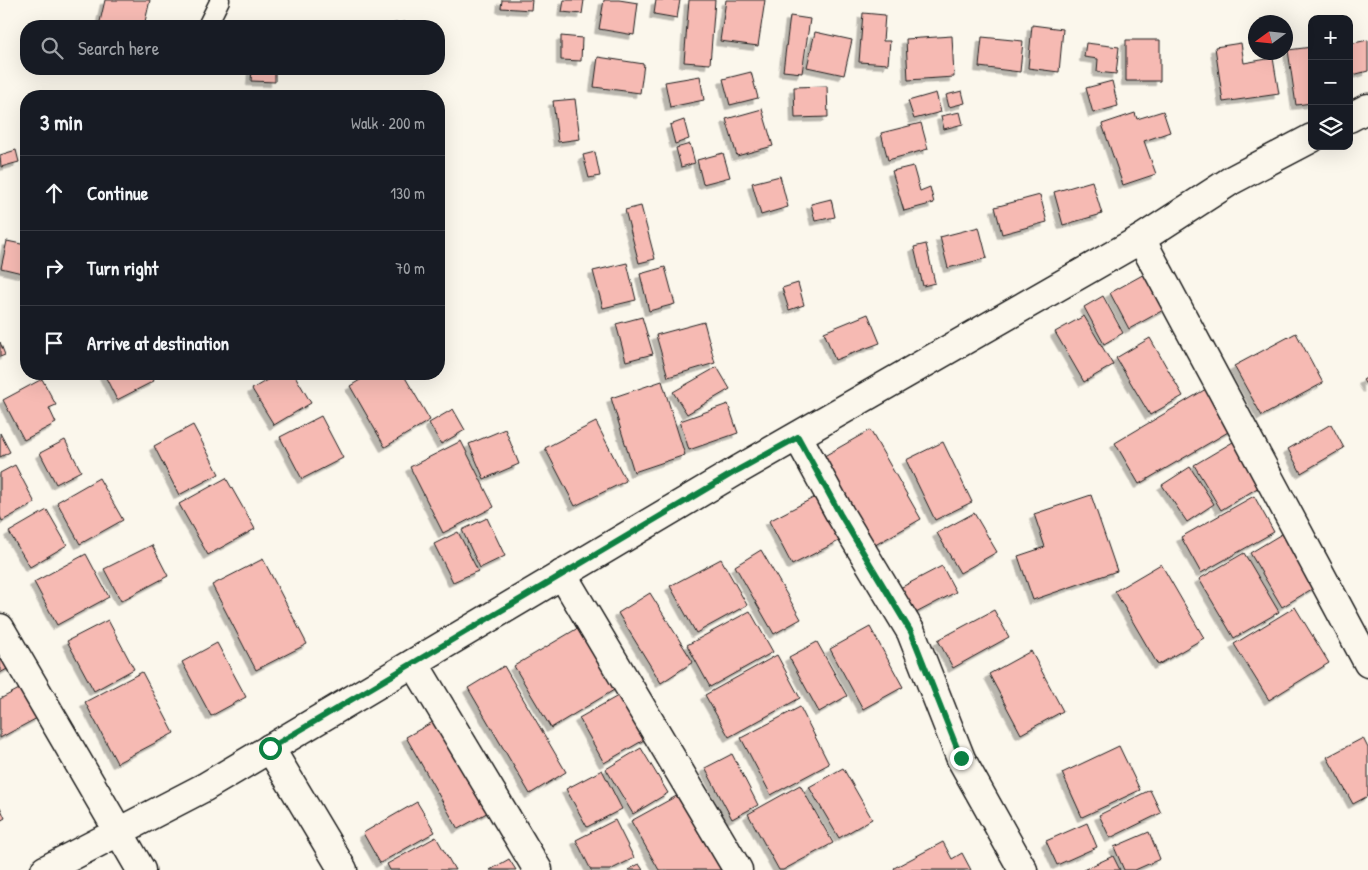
<!DOCTYPE html>
<meta charset="utf-8">
<style>
:root{--surface:#171b24;--page:#20242c;--text:#f1f3f6;--muted:#9ea1a6;--line:#363941}
body{margin:0;font-family:"Patrick Hand",sans-serif;background:var(--page);color:var(--text)}
.controls{position:absolute;right:15px;top:15px;display:grid;overflow:hidden;border-radius:10px;box-shadow:0 5px 20px #0002}
.controls button{width:45px;height:45px;display:grid;place-items:center;padding:0;border:0;border-bottom:1px solid var(--line);background:var(--surface);color:var(--text);font:25px sans-serif}
.compass{position:absolute;left:1248px;top:15px;width:45px;height:45px;border-radius:50%;background:var(--surface);box-shadow:0 5px 20px #0002;rotate:255deg}
.stop{position:absolute;width:15px;height:15px;margin:-11px;border:4px solid #0b8043;border-radius:50%;background:#fff}
.stop.end{background:#0b8043;border-color:#fff;box-shadow:0 1px 5px #0008}
.list{margin:0;padding:0;list-style:none}
h2{display:flex;justify-content:space-between;align-items:center;height:65px;margin:0;padding:0 20px;font-size:21px}
h2 small{font-size:16px;font-weight:400;color:var(--muted)}
.list li{display:grid;grid-template-columns:32px 1fr auto;gap:15px;align-items:center;box-sizing:border-box;height:75px;padding:0 20px;border-top:1px solid var(--line)}
.list b{display:block;font-size:19px;white-space:nowrap}
.list em{font-size:16px;font-style:normal;color:var(--muted)}
.icon{flex:none;width:28px;height:28px;fill:none;stroke:currentColor;stroke-width:2;stroke-linecap:round;stroke-linejoin:round}
.map{position:relative;flex:none;width:1368px;height:870px;overflow:hidden}
.search{position:absolute;background:var(--surface);box-shadow:0 5px 20px #0002;left:20px;top:20px;width:425px;height:55px;display:flex;align-items:center;gap:12px;box-sizing:border-box;padding:0 18px;border-radius:20px;color:var(--muted);font-size:19px}
.panel{position:absolute;background:var(--surface);box-shadow:0 5px 20px #0002;left:20px;top:90px;width:425px;height:290px;border-radius:20px}
.map>svg:first-child{display:block}
</style>
<div class="map">
<svg width="1368" height="870" viewBox="0 0 1368 870">
<defs>
<filter id="shadow"><feDropShadow dx="-4.5" dy="4.5" stdDeviation="0" flood-color="#0004"/></filter>
</defs>
<rect width="100%" height="100%" fill="#fbf7ec"/>
<filter id="ink" filterUnits="userSpaceOnUse"><feTurbulence type="fractalNoise" baseFrequency=".02" numOctaves="2"/><feDisplacementMap in="SourceGraphic" scale="10" xChannelSelector="R" yChannelSelector="G"/><feConvolveMatrix kernelMatrix="1 2 1 2 8 2 1 2 1" color-interpolation-filters="sRGB"/></filter>
<g filter="url(#ink)">
<path fill="#f6bab3" stroke="#1c1c1c" filter="url(#shadow)" d="M105 0H150L144 26H99Z
M502 0H532L531 10 501 8Z
M564 0H584L582 14 562 12Z
M604 0H619L638 3 634 35 599 29Z
M656 0H680L677 18 654 14Z
M689 0H715L710 64 684 62Z
M726 0H765L758 46 720 41Z
M863 13 885 15 883 41H890L888 64 859 62Z
M790 16 810 19 802 73 783 71Z
M405 22V26H372Z
M1032 25 1063 29 1059 72 1028 68Z
M815 32 852 40 844 75 807 67Z
M561 36 582 38 581 61 561 60Z
M952 36 954 77 908 80 906 39Z
M982 37 1023 41 1020 72 979 67Z
M1126 40H1160V81H1126Z
M1368 40V71L1349 76V44Z
M1086 43 1119 47 1116 74 1097 72 1098 59 1084 57Z
M1241 43 1244 63 1273 58 1279 94 1223 102 1215 47Z
M1312 47V103L1296 105 1288 50Z
M598 57 644 64 640 93 594 87Z
M252 69H275V82L251 81Z
M751 72 758 98 730 105 723 79Z
M700 76 704 100 670 107 665 82Z
M1112 81 1118 106 1093 113 1086 88Z
M827 86 828 117 795 118 794 87Z
M962 91 965 103 949 107 946 95Z
M936 93 941 112 914 119 908 101Z
M575 99 580 139 558 142 553 101Z
M762 109 773 146 737 156 726 119Z
M1163 111 1170 132 1144 141 1156 174 1123 185 1102 124 1135 113 1137 119Z
M960 112 963 124 944 129 941 116Z
M684 120 689 139 675 144 670 125Z
M921 123 928 149 888 160 881 133Z
M690 144 695 163 681 167 676 148Z
M16 150 19 162 1 167 0 155Z
M595 152 600 176 589 178 583 155Z
M723 153 730 177 703 184 697 160Z
M913 166 920 191 930 187 934 203 904 211 892 171Z
M780 176 788 207 761 215 752 183Z
M1092 181 1102 214 1063 225 1054 192Z
M1040 195 1047 222 1002 234 995 207Z
M831 199 835 217 815 221 811 204Z
M641 206 655 259 639 263 625 210Z
M979 227 987 258 948 268 940 237Z
M7 241 26 245V274L1 268Z
M926 244 935 283 923 286 914 247Z
M627 263 636 300 603 308 593 271Z
M665 267 675 304 649 311 640 274Z
M1148 272 1167 308 1129 329 1110 293Z
M798 283 804 305 789 310 782 288Z
M1103 296 1123 333 1104 344 1084 307Z
M868 314 880 343 835 360 824 332Z
M1084 316 1113 365 1084 382 1055 332Z
M642 317 653 354 626 361 616 324Z
M704 322 715 363 668 377 656 335Z
M1296 333 1323 383 1262 416 1234 366Z
M1150 338 1183 396 1150 415 1116 358Z
M0 342 5 355 0 357Z
M717 367 730 389 687 414 673 392Z
M104 374H151L154 381 117 400Z
M277 374H294L311 403 274 425 252 389Z
M370 374H403L430 420 385 447 350 386Z
M1368 377V388L1363 380Z
M42 379 56 405 49 408 56 423 24 440 3 400Z
M662 381 685 455 634 472 611 398Z
M1211 386 1235 428 1139 484 1115 443Z
M728 404 738 433 689 450 680 421Z
M453 409 465 430 441 444 429 423Z
M321 416 343 458 302 479 280 437Z
M596 422 626 481 575 506 545 448Z
M1331 424 1344 448 1301 473 1288 449Z
M193 425 219 474 179 495 154 446Z
M505 429 519 464 484 479 469 444Z
M870 430 921 519 870 548 819 459Z
M0 433 10 452 0 457Z
M1238 439 1264 484 1221 510 1194 465Z
M65 440 81 471 56 484 40 453Z
M461 441 494 507 443 533 410 467Z
M943 442 972 502 935 520 906 460Z
M15 465 35 503 2 521 0 516V473Z
M1190 467 1214 504 1187 522 1162 485Z
M99 478 123 520 80 544 57 502Z
M226 478 255 529 208 555 179 504Z
M1091 495 1117 571 1033 600 1018 556 1045 547 1034 514Z
M817 496 839 541 792 565 769 521Z
M1254 496 1274 532 1201 573 1181 537Z
M47 510 67 545 30 567 9 532Z
M974 513 997 552 960 573 937 533Z
M487 518 505 556 480 568 462 530Z
M1290 529 1322 583 1282 607 1250 553Z
M458 532 478 571 453 582 434 544Z
M152 545 168 576 121 601 104 569Z
M761 550 801 619 774 634 735 566Z
M1244 553 1279 612 1234 638 1199 579Z
M86 554 109 597 57 625 34 582Z
M263 559 307 644 256 670 212 585Z
M721 559 747 605 696 633 670 586Z
M1161 564 1204 638 1158 665 1115 591Z
M942 566 956 592 914 614 900 588Z
M650 593 693 662 661 683 618 613Z
M1295 607 1329 663 1269 700 1234 644Z
M994 610 1009 637 953 668 938 640Z
M750 611 773 652 710 687 687 645Z
M108 620 134 669 94 691 67 641Z
M583 625 619 687 551 728 514 666Z
M870 627 903 687 863 709 830 649Z
M0 635 16 664 0 673Z
M817 642 847 696 819 712 789 657Z
M217 643 246 697 211 716 182 662Z
M1031 651 1063 711 1021 734 989 674Z
M777 655 800 698 729 737 705 695Z
M504 666 566 772 530 794 468 688Z
M142 672 174 733 117 763 85 702Z
M23 687 39 717 0 738V699Z
M625 692 649 737 604 763 579 718Z
M800 707 829 764 771 795 741 738Z
M440 718 492 810 458 829 406 737Z
M1363 738 1368 748V796L1353 804 1327 757Z
M1119 746 1140 790 1082 817 1062 773Z
M641 748 668 793 633 814 606 769Z
M732 754 758 805 732 819 705 768Z
M843 768 872 819 839 838 809 787Z
M602 770 622 809 587 827 566 789Z
M800 785 833 843 783 870H779L748 814Z
M1150 790 1161 813 1110 838 1099 815Z
M682 793 726 870H659L631 821Z
M417 802 435 832 380 863 363 833Z
M0 807 5 818 0 821Z
M615 820 634 858 610 870H591L576 840Z
M1087 823 1097 847 1057 865 1046 841Z
M1149 832 1160 859 1135 870H1124L1114 847Z
M436 837 455 870H390L387 864Z
M943 842 952 859 962 853 971 870H895L894 868Z
M1113 856 1120 870H1083Z
M509 859 516 870H490Z
M639 864 643 870H628Z"/>
<g fill="none" stroke-linecap="round" stroke-linejoin="round">
<defs>
<path id="lane" d="M207 26 220 0"/>
<path id="street" d="M1141 239 1368 663
M798 437 840 514 911 632 961 759 1023 870
M562 574 738 870
M0 628 141 870
M414 663 538 870
M270 748 343 870"/>
<path id="secondary" d="M1349 118 1368 108
M45 870 205 787 738 470 1141 239 1232 180 1312 138"/>
</defs>
<use href="#lane" stroke="#1c1c1c" stroke-width="21"/>
<use href="#street" stroke="#1c1c1c" stroke-width="31"/>
<use href="#secondary" stroke="#1c1c1c" stroke-width="31"/>
<use href="#lane" stroke="#fbf7ec" stroke-width="18"/>
<use href="#street" stroke="#fbf7ec" stroke-width="28"/>
<use href="#secondary" stroke="#fbf7ec" stroke-width="28"/>
</g>
</g>
<g fill="none" stroke-linecap="round" stroke-linejoin="round" filter="url(#ink)">
<path stroke="#0b8043" stroke-width="6" d="M270 748 738 470 798 437 840 514 911 632 961 758"/>
</g>
</svg>
<div class="controls">
<button>+</button>
<button>−</button>
<button><svg class="icon" aria-label="layers" viewBox="0 0 24 24"><path d="M12 4l9 5-9 5-9-5zM3 14l9 5 9-5"/></svg></button>
</div>
<svg class="compass" viewBox="-18 -18 36 36"><path d="M0-13l5 13h-10z" fill="#e53935"/><path d="M0 13l5-13h-10z" fill="#9ea1a6"/></svg>
<div class="stop" style="left:270px;top:748px"></div>
<div class="stop end" style="left:961px;top:758px"></div>
<div class="search"><svg class="icon" aria-label="search" viewBox="0 0 24 24"><circle cx="10" cy="10" r="6"/><path d="M15 15l6 6"/></svg>Search here</div>
<section class="panel">
<h2>3 min<small>Walk · 200 m</small></h2>
<ul class="list">
<li><svg class="icon" aria-label="ahead" viewBox="0 0 24 24"><path d="M12 20V5M6 11l6-6 6 6"/></svg><div><b>Continue</b></div><em>130 m</em></li>
<li><svg class="icon" aria-label="right" viewBox="0 0 24 24"><path d="M7 20v-9h11M14 6l5 5-5 5"/></svg><div><b>Turn right</b></div><em>70 m</em></li>
<li><svg class="icon" aria-label="arrive" viewBox="0 0 24 24"><path d="M6 21V4h12l-3 4 3 4H6"/></svg><div><b>Arrive at destination</b></div></li>
</ul>
</section>
</div>
